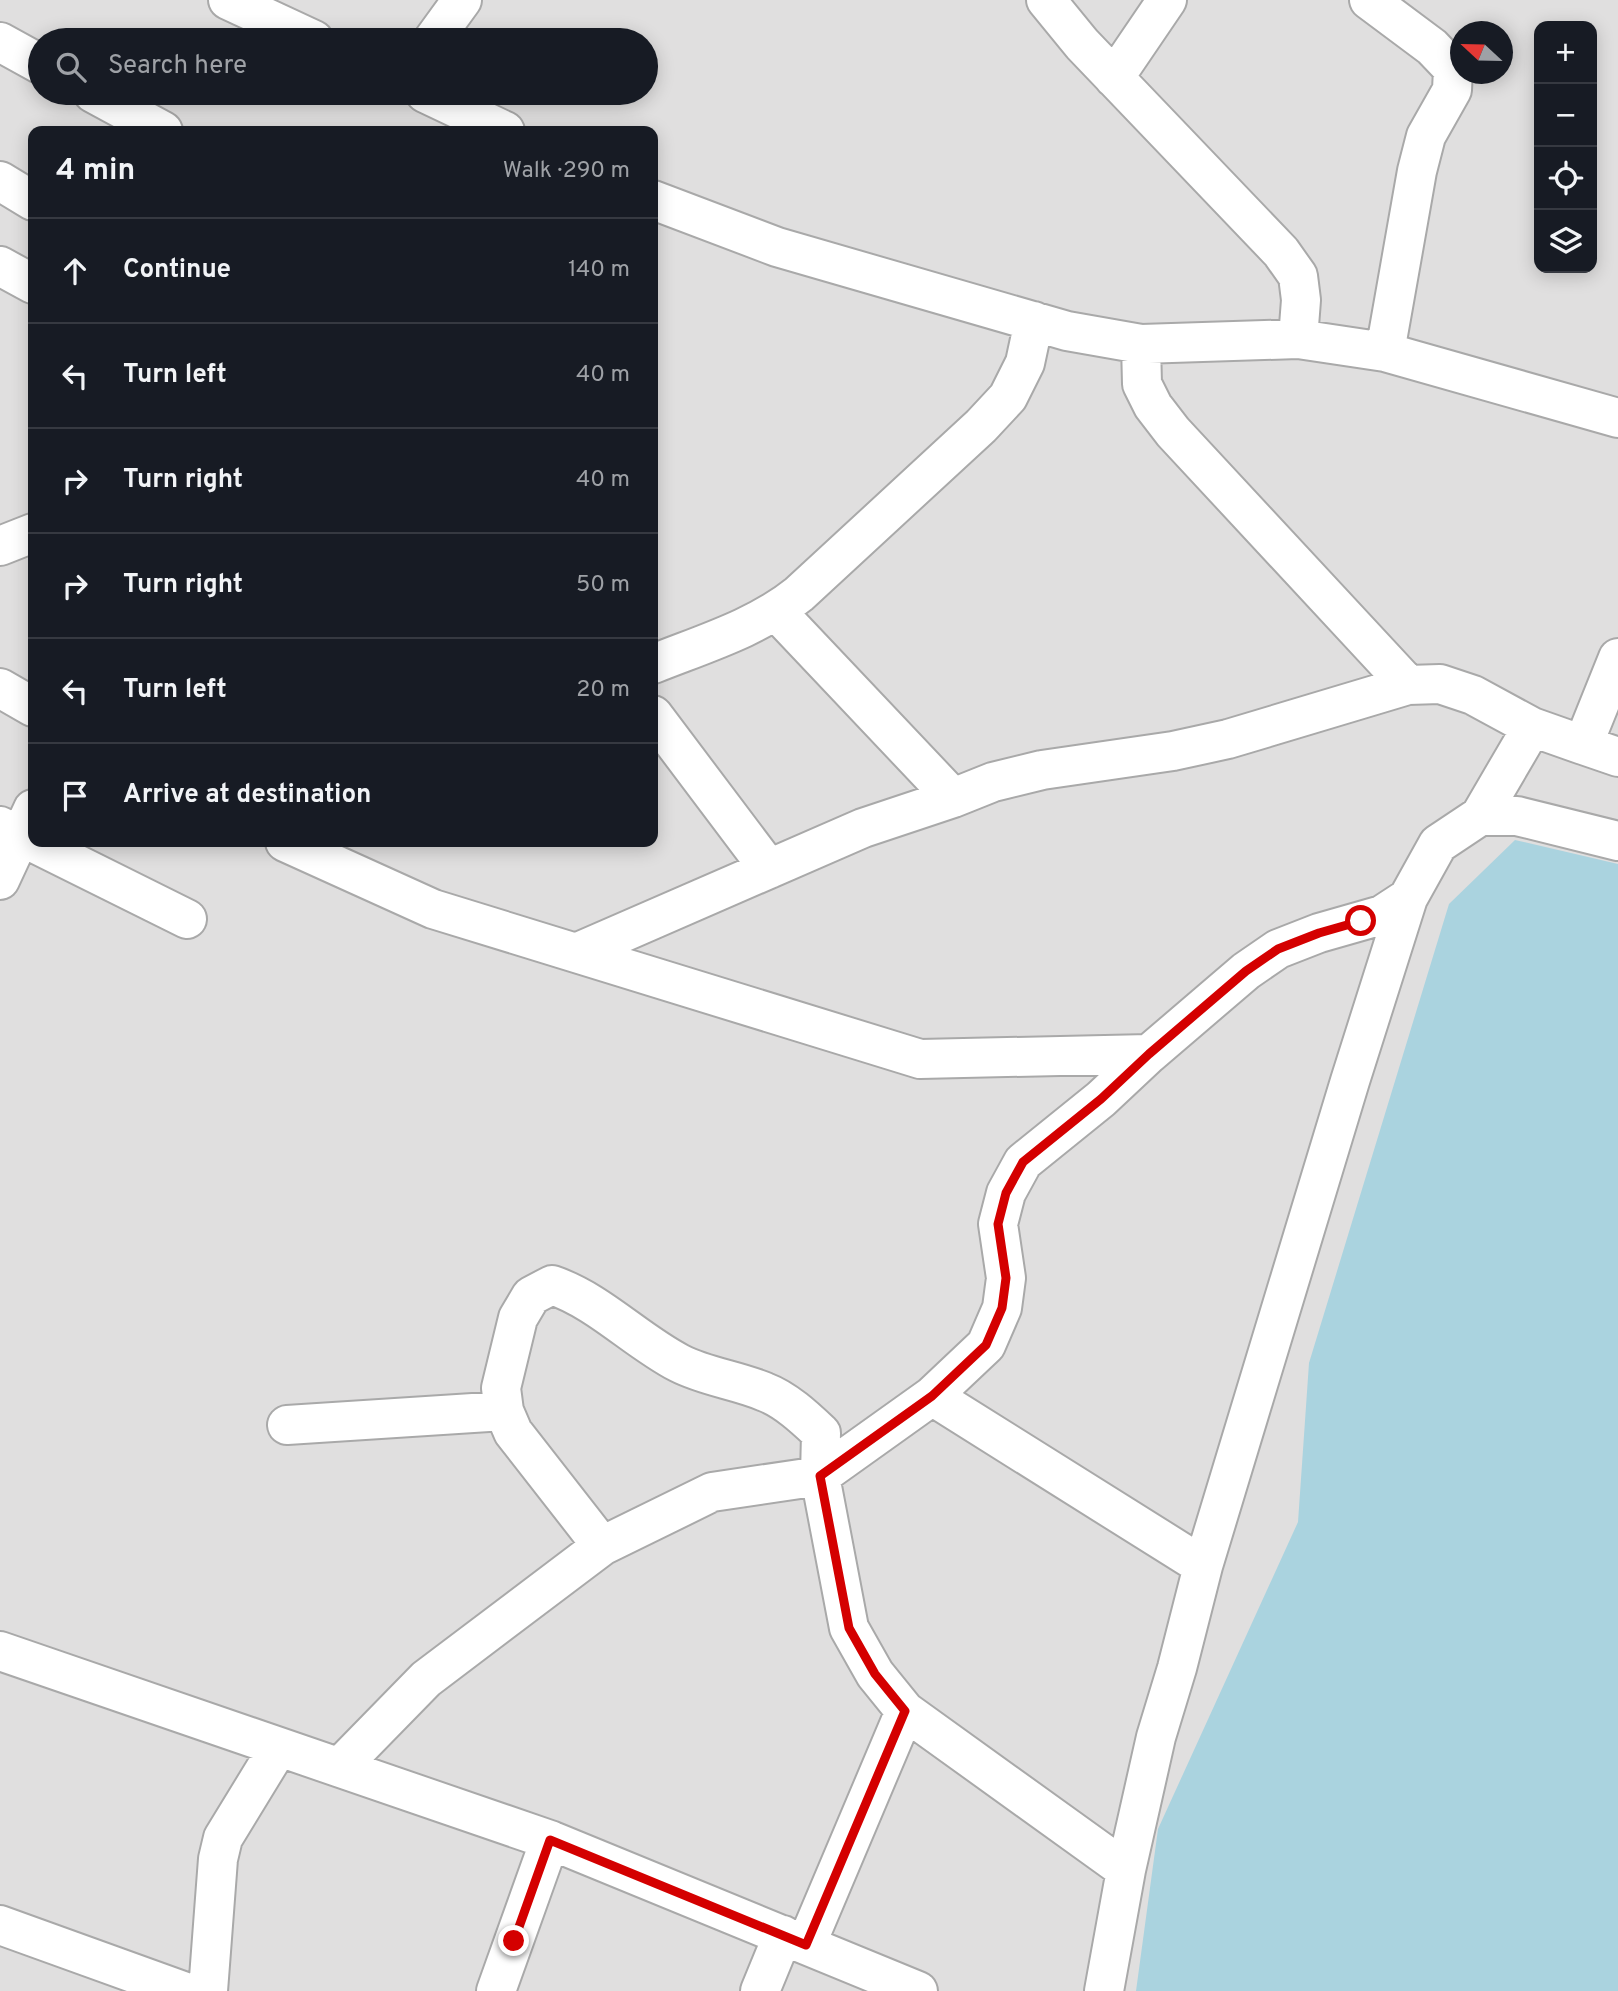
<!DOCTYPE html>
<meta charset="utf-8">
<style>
:root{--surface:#171b24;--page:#20242c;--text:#f1f3f6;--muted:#9ea1a6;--line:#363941}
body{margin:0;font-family:Overpass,sans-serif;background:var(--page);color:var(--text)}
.controls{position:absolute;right:21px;top:21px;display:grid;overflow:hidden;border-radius:14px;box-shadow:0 4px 18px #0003}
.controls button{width:63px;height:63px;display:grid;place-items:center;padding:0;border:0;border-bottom:2px solid var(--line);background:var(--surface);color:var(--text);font:35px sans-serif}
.compass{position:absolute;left:1450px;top:21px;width:63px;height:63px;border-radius:50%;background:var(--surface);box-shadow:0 4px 18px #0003;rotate:292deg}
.stop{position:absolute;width:21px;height:21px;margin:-16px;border:5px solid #d40000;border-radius:50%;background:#fff}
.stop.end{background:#d40000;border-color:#fff;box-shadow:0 2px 7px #0008}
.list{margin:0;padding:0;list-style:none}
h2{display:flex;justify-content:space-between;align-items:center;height:91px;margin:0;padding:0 28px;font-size:30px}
h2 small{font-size:23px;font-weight:400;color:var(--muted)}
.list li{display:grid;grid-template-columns:46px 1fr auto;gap:21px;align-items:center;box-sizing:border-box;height:105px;padding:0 28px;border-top:2px solid var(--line)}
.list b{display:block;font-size:26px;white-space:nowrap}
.list em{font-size:23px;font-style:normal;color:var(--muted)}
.icon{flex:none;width:38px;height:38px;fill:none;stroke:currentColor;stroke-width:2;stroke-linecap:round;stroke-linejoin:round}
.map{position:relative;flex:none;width:1618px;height:1991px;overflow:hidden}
.search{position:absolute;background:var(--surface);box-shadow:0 4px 18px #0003;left:28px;top:28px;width:630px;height:77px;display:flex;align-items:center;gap:18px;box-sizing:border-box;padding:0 24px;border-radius:38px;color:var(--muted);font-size:26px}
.panel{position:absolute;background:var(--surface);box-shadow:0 4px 18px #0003;left:28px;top:126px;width:630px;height:721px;border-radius:14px}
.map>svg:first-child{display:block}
</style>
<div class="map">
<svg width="1618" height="1991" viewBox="0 0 1618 1991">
<rect width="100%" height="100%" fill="#f2efe9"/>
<path fill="#e0dfdf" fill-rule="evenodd" d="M0 0H1618V1991H0ZM1539 26H1592V268H1539ZM1460 32H1502V74H1460ZM40 40H646V93H40ZM33 131H653V842H33Z"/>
<path fill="#aad3df" d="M1515 840 1618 864V1991H1136L1158 1829 1298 1522 1309 1363 1449 904Z"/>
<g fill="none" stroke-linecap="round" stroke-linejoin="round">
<defs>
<path id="minor" d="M228 0 314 40
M1046 0 1082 44 1281 252 1298 276 1301 300 1298 339
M1369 0 1432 47 1453 69 1452 90 1426 136 1417 171 1385 352
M433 40 462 0
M0 42 40 64
M1114 78 1167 0
M93 93 163 131
M425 93 505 131
M0 181 33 201
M653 200 777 247 1067 331 1141 344 1298 339 1385 352 1618 418
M0 266 33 284
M1141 344 1142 384 1153 406 1173 432 1408 685
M0 546 33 533
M777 612 953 798
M653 664C703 644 757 628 799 594L981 426 1008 397 1025 363 1034 321
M0 688 33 707
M653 715 769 869
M1583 745 1618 757
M1480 816 1532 727 1583 745 1618 658
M0 826 187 919
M285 842 433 909 920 1059 1149 1054
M0 880 33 809
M576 953 863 828 953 798 993 782 1042 770 1173 751 1228 739 1408 685 1440 684 1473 695 1532 727
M932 1396 1203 1566
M287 1425 504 1411
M602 1546 513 1432 504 1411 501 1388 518 1318 531 1296 552 1285C599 1301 635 1340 679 1363 706 1377 737 1380 765 1392 786 1400 805 1418 821 1433L820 1476 849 1628 875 1674 905 1711 1126 1870
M0 1651 550 1840 918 1991
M340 1767 426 1679 602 1546 712 1492 820 1476 932 1396 986 1345 1002 1308 1006 1278 998 1224 1006 1193 1023 1162 1101 1099 1149 1054 1246 971 1278 949 1319 933 1382 915 1408 898 1438 844 1480 816H1517L1618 841
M0 1925 183 1991
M806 1945 905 1711
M208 1991 218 1859 223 1838 278 1748
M496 1991 550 1840
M760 1991 783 1935
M1104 1991 1126 1870 1156 1737 1177 1668 1203 1566 1350 1081 1408 898"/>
</defs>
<use href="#minor" stroke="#a9a9a9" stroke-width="42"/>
<use href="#minor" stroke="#fff" stroke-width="38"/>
</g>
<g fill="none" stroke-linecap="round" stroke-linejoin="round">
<path stroke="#d40000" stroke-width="9" d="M514 1941 550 1840 806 1945 905 1711 875 1674 849 1628 820 1476 932 1396 986 1345 1002 1308 1006 1278 998 1224 1006 1193 1023 1162 1101 1099 1149 1054 1246 971 1278 949 1319 933 1361 921"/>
</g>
</svg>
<div class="controls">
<button>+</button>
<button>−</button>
<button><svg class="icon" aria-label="locate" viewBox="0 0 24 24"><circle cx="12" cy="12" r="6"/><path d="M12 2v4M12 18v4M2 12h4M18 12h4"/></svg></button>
<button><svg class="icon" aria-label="layers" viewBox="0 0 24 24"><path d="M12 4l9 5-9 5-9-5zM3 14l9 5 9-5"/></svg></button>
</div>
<svg class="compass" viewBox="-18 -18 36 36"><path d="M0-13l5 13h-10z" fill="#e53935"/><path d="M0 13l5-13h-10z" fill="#9ea1a6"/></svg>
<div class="stop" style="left:1361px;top:921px"></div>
<div class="stop end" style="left:514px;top:1941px"></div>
<div class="search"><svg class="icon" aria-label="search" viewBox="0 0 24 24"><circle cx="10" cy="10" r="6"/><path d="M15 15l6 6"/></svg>Search here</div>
<section class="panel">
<h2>4 min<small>Walk · 290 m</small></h2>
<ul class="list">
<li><svg class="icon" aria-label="ahead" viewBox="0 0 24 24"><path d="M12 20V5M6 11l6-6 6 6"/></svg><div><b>Continue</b></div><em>140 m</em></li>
<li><svg class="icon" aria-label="left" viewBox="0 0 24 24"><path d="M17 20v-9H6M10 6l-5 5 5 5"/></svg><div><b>Turn left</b></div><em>40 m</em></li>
<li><svg class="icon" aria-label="right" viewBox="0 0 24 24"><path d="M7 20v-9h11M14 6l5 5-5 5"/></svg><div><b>Turn right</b></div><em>40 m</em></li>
<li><svg class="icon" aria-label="right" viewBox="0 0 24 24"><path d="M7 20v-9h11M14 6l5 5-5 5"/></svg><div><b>Turn right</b></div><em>50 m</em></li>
<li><svg class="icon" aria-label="left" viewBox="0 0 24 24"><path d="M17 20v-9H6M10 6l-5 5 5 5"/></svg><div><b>Turn left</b></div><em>20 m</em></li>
<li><svg class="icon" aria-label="arrive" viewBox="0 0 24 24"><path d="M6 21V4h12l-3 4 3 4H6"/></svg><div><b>Arrive at destination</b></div></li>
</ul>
</section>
</div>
